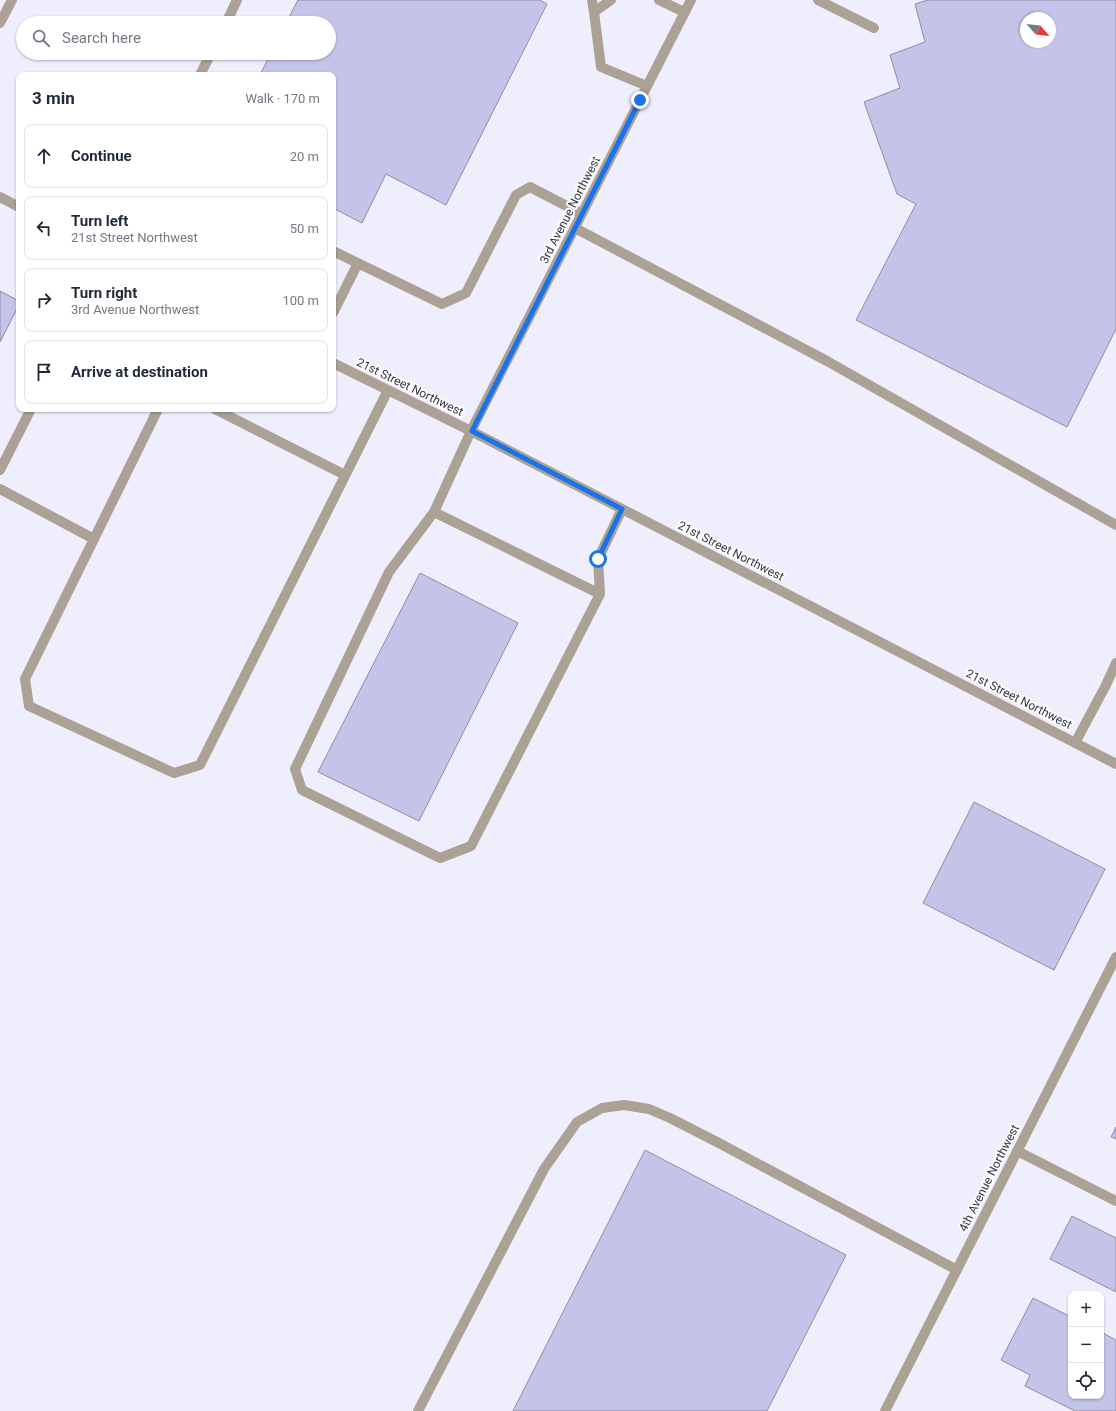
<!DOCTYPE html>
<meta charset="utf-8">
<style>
:root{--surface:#fff;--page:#f2f2f3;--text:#1f2937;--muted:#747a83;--line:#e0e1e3}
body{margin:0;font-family:Roboto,sans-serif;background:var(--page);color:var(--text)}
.controls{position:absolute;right:12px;bottom:12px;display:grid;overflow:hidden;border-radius:8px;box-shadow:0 1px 3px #0004}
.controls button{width:36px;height:36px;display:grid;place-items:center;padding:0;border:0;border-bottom:1px solid var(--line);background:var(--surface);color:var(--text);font:20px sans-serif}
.compass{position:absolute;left:1020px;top:12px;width:36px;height:36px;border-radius:50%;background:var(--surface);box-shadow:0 1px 3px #0004;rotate:117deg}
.stop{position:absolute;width:12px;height:12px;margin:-9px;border:3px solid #1a73e8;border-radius:50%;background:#fff}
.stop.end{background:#1a73e8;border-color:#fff;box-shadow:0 1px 4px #0008}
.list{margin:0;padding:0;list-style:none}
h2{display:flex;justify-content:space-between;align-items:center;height:52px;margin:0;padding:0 16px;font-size:17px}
h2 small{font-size:13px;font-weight:400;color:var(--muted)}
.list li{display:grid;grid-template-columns:26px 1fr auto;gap:12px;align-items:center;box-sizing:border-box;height:64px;margin:0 8px 8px;padding:0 8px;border:1px solid var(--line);border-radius:8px}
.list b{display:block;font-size:15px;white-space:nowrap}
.list p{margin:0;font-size:13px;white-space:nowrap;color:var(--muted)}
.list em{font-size:13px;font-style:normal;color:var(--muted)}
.icon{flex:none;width:22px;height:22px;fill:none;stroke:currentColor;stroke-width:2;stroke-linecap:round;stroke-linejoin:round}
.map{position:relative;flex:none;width:1116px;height:1411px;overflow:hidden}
.search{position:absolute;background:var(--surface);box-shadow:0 1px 3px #0004;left:16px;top:16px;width:320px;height:44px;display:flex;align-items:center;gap:10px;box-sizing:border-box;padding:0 14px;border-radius:22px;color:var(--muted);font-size:15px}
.panel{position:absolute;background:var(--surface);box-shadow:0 1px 3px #0004;left:16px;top:72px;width:320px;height:340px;border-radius:8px}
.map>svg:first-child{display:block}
</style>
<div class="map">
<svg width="1116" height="1411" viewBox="0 0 1116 1411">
<rect width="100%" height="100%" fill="#eeeefc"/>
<path fill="#c4c4e8" stroke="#8c8bac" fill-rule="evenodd" d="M298 0H540L547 4 446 205 386 174 362 223 333 208V75H260L271 53H329V23H286Z
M928 0H1116V329L1067 427 856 320 916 204 897 194 864 102 900 88 890 55 925 42 915 4ZM1026 18H1050V42H1026Z
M0 291 19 301V305L0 342Z
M420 573 518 623 419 821 318 772Z
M974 802 1105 869 1054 970 923 903Z
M1116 1127V1139L1111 1137Z
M645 1150 846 1255 767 1411H513Z
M1072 1216 1116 1238V1292L1050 1259Z
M1033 1298 1071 1317V1396H1101V1332L1116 1340V1411H1075L1025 1386 1030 1375 1001 1360Z"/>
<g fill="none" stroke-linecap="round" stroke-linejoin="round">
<path stroke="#aba194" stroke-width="10" d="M592 0 594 12
M611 0 594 12 601 67 647 86
M659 0 684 12
M818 0 874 28
M0 23 12 0
M226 23 237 0
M200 75 211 53
M0 197 19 207
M575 228 827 361 1116 525
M333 251 442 304 466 293 516 195 530 187 582 214
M333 313 358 263
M333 363 471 431 1116 764
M158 409 25 679 29 706 174 773 200 765 388 390
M215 409 345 475
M0 470 31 409
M0 489 94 539
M434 512 600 594 471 846 440 858 302 790 295 769 389 572 434 512 471 431 691 0
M600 594 598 559 622 509
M1075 743 1106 685 1116 663
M1017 1151 1116 1201
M418 1411 544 1169 577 1122 602 1108 624 1105 649 1109 670 1118 717 1142 957 1270
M885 1411 1116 957"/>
</g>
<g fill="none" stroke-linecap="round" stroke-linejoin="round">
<path stroke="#1a73e8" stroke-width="5" d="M598 559 622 509 472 431 640 100"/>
</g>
<g text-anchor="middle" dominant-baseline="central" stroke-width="4" stroke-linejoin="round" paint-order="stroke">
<g font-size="12" fill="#343442" stroke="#fcfcfc">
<text transform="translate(570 210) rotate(-63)">3rd Avenue Northwest</text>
<text transform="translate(410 387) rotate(26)">21st Street Northwest</text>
<text transform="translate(731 551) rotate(27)">21st Street Northwest</text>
<text transform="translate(1019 699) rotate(27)">21st Street Northwest</text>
<text transform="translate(989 1178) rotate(-63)">4th Avenue Northwest</text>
</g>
</g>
</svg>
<div class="controls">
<button>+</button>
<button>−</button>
<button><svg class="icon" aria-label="locate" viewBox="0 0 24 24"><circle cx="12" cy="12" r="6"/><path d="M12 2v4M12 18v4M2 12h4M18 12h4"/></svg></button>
</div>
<svg class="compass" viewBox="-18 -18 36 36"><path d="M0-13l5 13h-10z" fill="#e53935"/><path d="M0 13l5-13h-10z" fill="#747a83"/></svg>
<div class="stop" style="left:598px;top:559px"></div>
<div class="stop end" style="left:640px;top:100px"></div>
<div class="search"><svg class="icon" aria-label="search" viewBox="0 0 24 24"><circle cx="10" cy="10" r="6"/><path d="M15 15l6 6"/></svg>Search here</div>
<section class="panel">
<h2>3 min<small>Walk · 170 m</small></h2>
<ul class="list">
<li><svg class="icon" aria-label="ahead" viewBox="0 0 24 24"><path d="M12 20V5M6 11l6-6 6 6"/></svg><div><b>Continue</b></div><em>20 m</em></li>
<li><svg class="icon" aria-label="left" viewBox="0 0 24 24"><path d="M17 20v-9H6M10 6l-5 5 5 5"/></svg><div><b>Turn left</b><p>21st Street Northwest</p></div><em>50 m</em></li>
<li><svg class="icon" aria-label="right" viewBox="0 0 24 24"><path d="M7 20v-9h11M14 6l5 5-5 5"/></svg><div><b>Turn right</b><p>3rd Avenue Northwest</p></div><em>100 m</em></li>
<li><svg class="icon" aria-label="arrive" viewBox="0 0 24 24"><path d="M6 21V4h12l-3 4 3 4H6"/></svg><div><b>Arrive at destination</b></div></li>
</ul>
</section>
</div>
